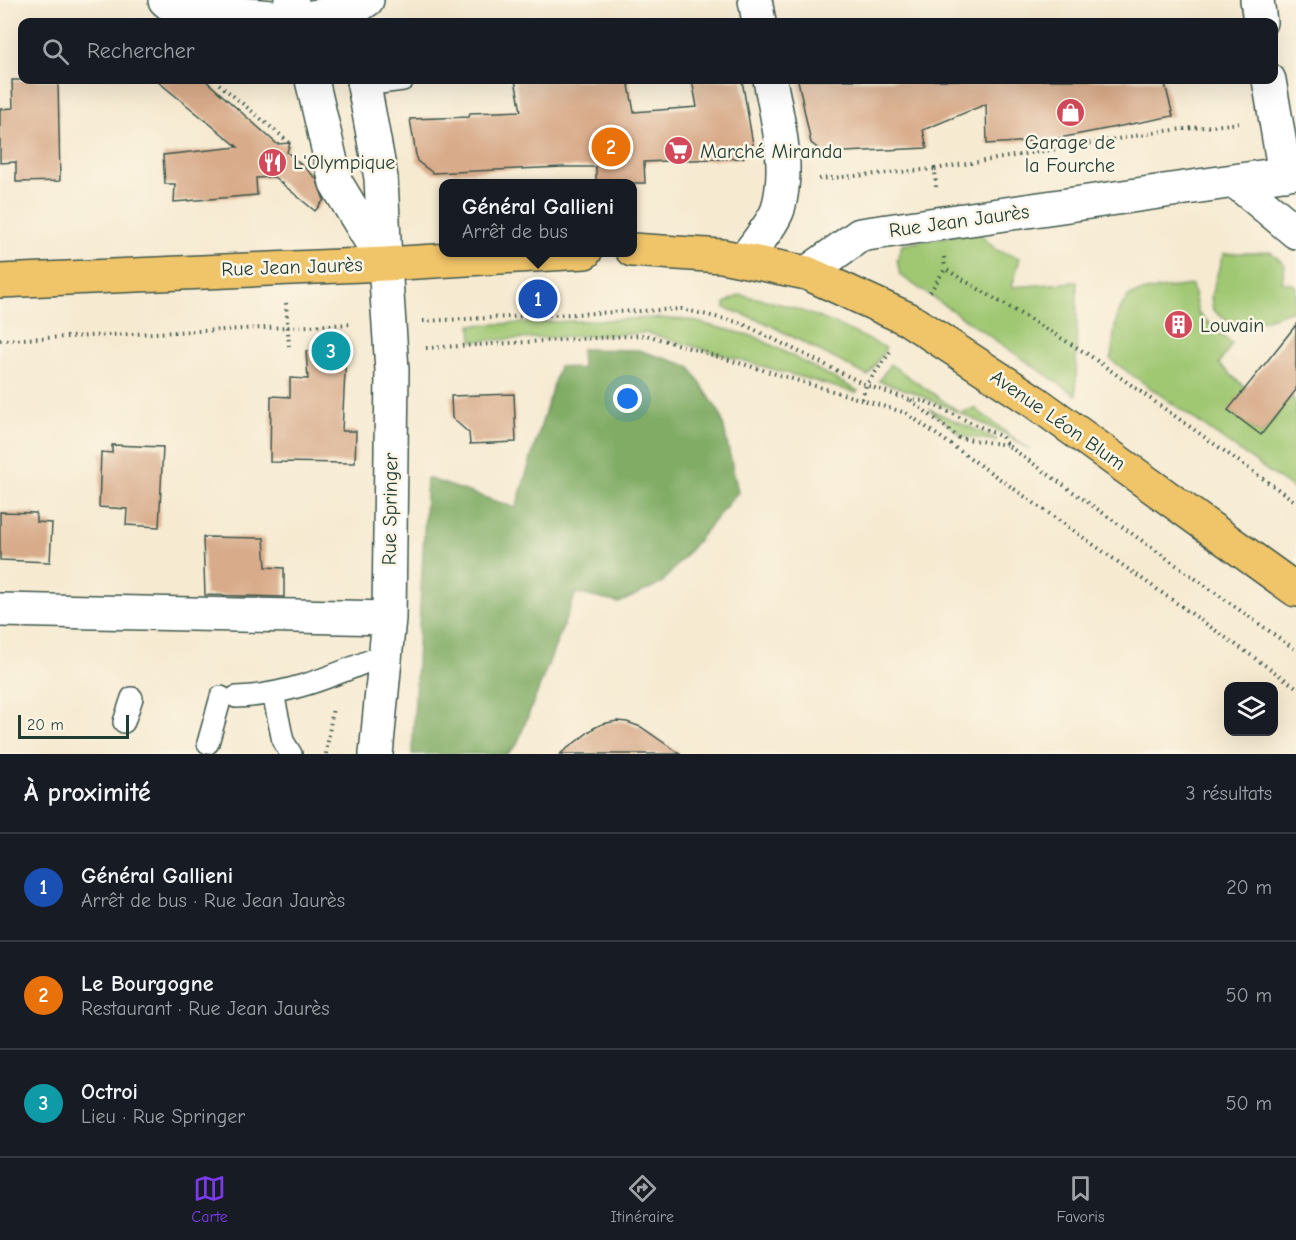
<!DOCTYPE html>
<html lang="fr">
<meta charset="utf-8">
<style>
:root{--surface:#171b24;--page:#242831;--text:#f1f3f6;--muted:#9ea1a6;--line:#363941;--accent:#7c3aed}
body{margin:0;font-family:"Comic Neue",sans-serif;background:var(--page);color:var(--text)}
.controls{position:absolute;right:18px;bottom:18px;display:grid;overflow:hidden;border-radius:12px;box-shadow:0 6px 24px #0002}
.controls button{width:54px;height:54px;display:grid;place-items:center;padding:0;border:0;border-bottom:2px solid var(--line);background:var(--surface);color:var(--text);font:30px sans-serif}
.scale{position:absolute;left:18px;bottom:15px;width:111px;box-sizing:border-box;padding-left:6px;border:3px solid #1f3d34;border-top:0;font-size:16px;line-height:21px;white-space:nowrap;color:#1f3d34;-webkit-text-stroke:4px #fcf5e5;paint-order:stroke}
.you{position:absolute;left:628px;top:399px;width:21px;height:21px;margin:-15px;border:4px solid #fff;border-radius:50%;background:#1a73e8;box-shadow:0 0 0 9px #1a73e833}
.badge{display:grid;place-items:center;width:39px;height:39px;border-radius:50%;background:var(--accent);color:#fff;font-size:20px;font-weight:700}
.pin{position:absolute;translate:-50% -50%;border:3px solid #fff;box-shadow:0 2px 6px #0006}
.popup{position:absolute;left:439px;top:179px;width:198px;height:78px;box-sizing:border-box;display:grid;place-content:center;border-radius:12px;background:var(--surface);filter:drop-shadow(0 2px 4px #0005);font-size:20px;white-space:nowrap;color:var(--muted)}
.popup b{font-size:22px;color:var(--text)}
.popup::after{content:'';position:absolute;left:50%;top:100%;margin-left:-12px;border:12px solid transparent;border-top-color:var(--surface)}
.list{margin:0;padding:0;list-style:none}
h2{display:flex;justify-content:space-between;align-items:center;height:78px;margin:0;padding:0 24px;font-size:26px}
h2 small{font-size:20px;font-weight:400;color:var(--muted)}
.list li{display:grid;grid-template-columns:39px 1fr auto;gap:18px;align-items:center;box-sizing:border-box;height:108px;padding:0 24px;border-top:2px solid var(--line)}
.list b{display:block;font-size:22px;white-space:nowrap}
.list p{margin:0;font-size:20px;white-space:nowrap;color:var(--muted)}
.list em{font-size:20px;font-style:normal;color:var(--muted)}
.icon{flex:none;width:33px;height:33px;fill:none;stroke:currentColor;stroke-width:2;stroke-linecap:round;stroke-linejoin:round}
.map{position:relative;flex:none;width:1296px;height:754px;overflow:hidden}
.search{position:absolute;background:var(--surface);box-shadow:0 6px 24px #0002;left:18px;right:18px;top:18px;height:66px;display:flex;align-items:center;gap:15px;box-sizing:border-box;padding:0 21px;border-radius:12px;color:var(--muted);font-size:22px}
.sheet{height:402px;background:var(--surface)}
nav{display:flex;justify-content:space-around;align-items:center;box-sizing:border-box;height:84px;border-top:2px solid var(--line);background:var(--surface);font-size:16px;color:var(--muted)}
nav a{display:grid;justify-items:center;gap:3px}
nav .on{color:var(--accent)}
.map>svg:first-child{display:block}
</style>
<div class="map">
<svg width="1296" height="754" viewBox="0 0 1296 754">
<rect width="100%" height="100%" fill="#fcf5e5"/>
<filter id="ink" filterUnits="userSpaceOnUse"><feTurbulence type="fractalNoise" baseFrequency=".0167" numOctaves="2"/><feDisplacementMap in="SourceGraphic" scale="12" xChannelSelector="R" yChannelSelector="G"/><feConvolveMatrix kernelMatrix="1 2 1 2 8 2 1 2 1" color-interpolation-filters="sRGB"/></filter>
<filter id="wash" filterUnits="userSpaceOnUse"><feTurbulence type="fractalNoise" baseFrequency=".008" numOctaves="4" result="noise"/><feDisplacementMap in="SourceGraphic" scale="24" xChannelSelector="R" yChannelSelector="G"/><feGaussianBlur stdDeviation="1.35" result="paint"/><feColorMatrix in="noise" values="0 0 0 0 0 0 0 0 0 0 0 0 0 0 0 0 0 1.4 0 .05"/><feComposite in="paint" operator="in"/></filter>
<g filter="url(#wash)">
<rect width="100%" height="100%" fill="#f6ead1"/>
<path fill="#a0c873" stroke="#608254" stroke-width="1.5" d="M977 231 996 250 1020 258 1012 287 1077 282 1076 395 900 275 897 260 902 245Z
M1271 252 1285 265 1282 282 1296 285V309L1237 329 1213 310 1211 296 1223 254Z
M1192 285 1198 313 1232 344 1219 364 1246 388 1229 410 1261 435 1291 396 1296 402V491L1111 360C1114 341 1113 306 1132 295 1142 289 1179 287 1192 285Z
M740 295C792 303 840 325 886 348L868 376 764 322 725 308V303Z
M654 318 689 320 756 337 858 391 856 393 647 333 472 341 471 325Z
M890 364 958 411V412L910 391 879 381Z
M974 408 1030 450 1005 434 960 413Z
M929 409 996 439V441L962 436Z"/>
<path fill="#80ac65" stroke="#50744c" stroke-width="1.5" d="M581 349 638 350 689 366 721 415 738 492 662 583 619 603 576 593 517 744 507 754H412L427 478 516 508 559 366 582 369Z"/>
<g id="blocks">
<path fill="#d8ab8a" d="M12 80H58L60 181 16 182V162L0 163V109L13 108Z
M156 80H205L277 144 290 143 287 152 316 178 324 200 315 211 274 177 256 178 257 195 174 202 175 184H165L163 155 238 147Z
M515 80H628L634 112 697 107 692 80H742L753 144 743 158 644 162 645 183H596V167H563L433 173 417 161 410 119 469 117 470 113 521 111Z
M798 80H1164L1173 116 1049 140 987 144 986 104 923 130 927 148 824 153 811 143Z
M1296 325V390L1261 435 1228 410Z
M324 334 346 353 342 431H356L355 463 270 462 271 396 290 397V378L308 379 306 351H318Z
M514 394 516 442 470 444 469 433 452 418 451 396Z
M112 445 163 447 159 527 126 525 127 509 99 507 101 452 112 453Z
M0 512 36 513V522L52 523 50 562 0 560Z
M203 537 264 538 266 567 284 568V597L205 595Z
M617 721 627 722 641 727 680 754H560L594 728 602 724Z"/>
</g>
</g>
<g filter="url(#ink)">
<use href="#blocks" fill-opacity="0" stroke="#3f574c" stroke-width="1.5"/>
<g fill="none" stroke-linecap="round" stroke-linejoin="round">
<defs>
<path id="service" d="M364 85 403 80
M273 693 283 741 291 754
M236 697C288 696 339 673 386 654
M124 722 132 698
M208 743 221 697"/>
<path id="minor" d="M165 0 176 9 298 19 351 11 367 0
M755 0 759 22
M1257 0 1260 22
M1269 80 1285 174
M1235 181 1296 232
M744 260C753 248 774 222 778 209 790 166 778 122 770 80
M807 273 860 235 1296 172
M0 610 389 618
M376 754 389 618 392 370 385 264"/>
<path id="tertiary" d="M291 0 298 22
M351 11 353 22
M312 80 336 183 385 264
M363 80 381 178 385 262"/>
<path id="primary" d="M632 250 722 256 807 273 908 319 1035 402 1296 590
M0 281 385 264 585 252"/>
</defs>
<use href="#service" stroke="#3f574c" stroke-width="24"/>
<use href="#minor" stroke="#3f574c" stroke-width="36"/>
<use href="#tertiary" stroke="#3f574c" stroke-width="36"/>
<use href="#primary" stroke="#3f574c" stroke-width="36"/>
<path stroke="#3f574c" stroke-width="4" stroke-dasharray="1.5 4.5" stroke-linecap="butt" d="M219 84 290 143
M819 179 935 169
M936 187 935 169 1165 131 1241 123
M944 257 945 269
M930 292 945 269 1086 353 1296 502
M286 303 289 346
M423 321 682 309 741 323 866 385 910 400 925 401 1002 437 1007 445 1296 650
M0 340 353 324
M426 348 646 335 906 413 1296 687
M862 399 866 385 891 351
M911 400 959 438 1007 445
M326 754 333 707"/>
<use href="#service" stroke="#fff" stroke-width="21"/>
<use href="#minor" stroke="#fff" stroke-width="33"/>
<use href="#tertiary" stroke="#fff" stroke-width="33"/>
<use href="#primary" stroke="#f0c469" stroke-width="33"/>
</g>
</g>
<defs>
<symbol id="shop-disc" viewBox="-11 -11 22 22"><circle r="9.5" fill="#d1495b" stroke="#fcf5e5"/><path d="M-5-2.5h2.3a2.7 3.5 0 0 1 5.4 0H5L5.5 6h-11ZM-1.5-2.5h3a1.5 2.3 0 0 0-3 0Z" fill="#fff"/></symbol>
<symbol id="supermarket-disc" viewBox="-11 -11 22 22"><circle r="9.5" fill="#d1495b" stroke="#fcf5e5"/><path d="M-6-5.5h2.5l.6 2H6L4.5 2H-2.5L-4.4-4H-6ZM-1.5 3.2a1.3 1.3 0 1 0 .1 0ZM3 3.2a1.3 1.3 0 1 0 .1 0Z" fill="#fff"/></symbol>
<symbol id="restaurant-disc" viewBox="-11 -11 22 22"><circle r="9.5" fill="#d1495b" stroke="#fcf5e5"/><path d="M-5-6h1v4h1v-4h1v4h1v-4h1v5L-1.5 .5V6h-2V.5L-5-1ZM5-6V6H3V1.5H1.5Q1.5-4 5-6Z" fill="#fff"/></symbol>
<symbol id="building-disc" viewBox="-11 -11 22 22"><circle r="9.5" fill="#d1495b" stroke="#fcf5e5"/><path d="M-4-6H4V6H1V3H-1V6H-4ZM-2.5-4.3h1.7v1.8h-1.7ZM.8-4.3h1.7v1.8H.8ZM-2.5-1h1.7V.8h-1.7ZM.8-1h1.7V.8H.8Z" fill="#fff"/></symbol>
</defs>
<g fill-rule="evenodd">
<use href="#shop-disc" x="1054" y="96" width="33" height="33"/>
<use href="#supermarket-disc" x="662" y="134" width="33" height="33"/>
<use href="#restaurant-disc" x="256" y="146" width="33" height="33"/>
<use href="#building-disc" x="1162" y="308" width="33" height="33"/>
</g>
<g text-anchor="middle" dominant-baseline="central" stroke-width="5" stroke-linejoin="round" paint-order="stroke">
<g font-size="20" fill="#1f3d34" stroke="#fcf5e5" text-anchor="start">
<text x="1070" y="142" text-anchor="middle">Garage de<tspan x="1070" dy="23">la Fourche</tspan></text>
<text x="700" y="151">Marché Miranda</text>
<text x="293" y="162">L'Olympique</text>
<text x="1200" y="325">Louvain</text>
</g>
<g font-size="20" fill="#1f3d34" stroke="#fcf5e5">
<text transform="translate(959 221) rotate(-8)">Rue Jean Jaurès</text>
<text transform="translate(292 267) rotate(-2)">Rue Jean Jaurès</text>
<text transform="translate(1058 420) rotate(35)">Avenue Léon Blum</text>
<text transform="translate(390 509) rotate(-89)">Rue Springer</text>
</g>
</g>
</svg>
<div class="controls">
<button><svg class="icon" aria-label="layers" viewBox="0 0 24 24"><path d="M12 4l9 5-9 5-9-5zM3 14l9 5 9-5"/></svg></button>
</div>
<div class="scale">20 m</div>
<div class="you"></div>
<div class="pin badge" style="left:538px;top:299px;background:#1a4fb4">1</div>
<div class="popup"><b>Général Gallieni</b>Arrêt de bus</div>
<div class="pin badge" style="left:611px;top:147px;background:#e8710a">2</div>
<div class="pin badge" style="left:331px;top:351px;background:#0f9aa8">3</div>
<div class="search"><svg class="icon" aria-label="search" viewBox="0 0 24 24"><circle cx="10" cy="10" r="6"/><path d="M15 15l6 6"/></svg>Rechercher</div>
</div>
<section class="sheet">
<h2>À proximité<small>3 résultats</small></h2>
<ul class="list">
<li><span class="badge" style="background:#1a4fb4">1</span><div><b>Général Gallieni</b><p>Arrêt de bus · Rue Jean Jaurès</p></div><em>20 m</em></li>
<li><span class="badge" style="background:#e8710a">2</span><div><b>Le Bourgogne</b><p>Restaurant · Rue Jean Jaurès</p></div><em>50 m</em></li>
<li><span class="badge" style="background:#0f9aa8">3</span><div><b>Octroi</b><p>Lieu · Rue Springer</p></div><em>50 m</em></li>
</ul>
</section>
<nav>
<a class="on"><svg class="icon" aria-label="map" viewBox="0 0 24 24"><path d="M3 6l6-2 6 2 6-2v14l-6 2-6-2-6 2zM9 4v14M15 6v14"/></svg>Carte</a>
<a><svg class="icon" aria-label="directions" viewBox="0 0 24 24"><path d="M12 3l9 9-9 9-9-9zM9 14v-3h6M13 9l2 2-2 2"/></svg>Itinéraire</a>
<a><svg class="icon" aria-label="saved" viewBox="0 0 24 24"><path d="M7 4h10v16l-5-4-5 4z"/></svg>Favoris</a>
</nav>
